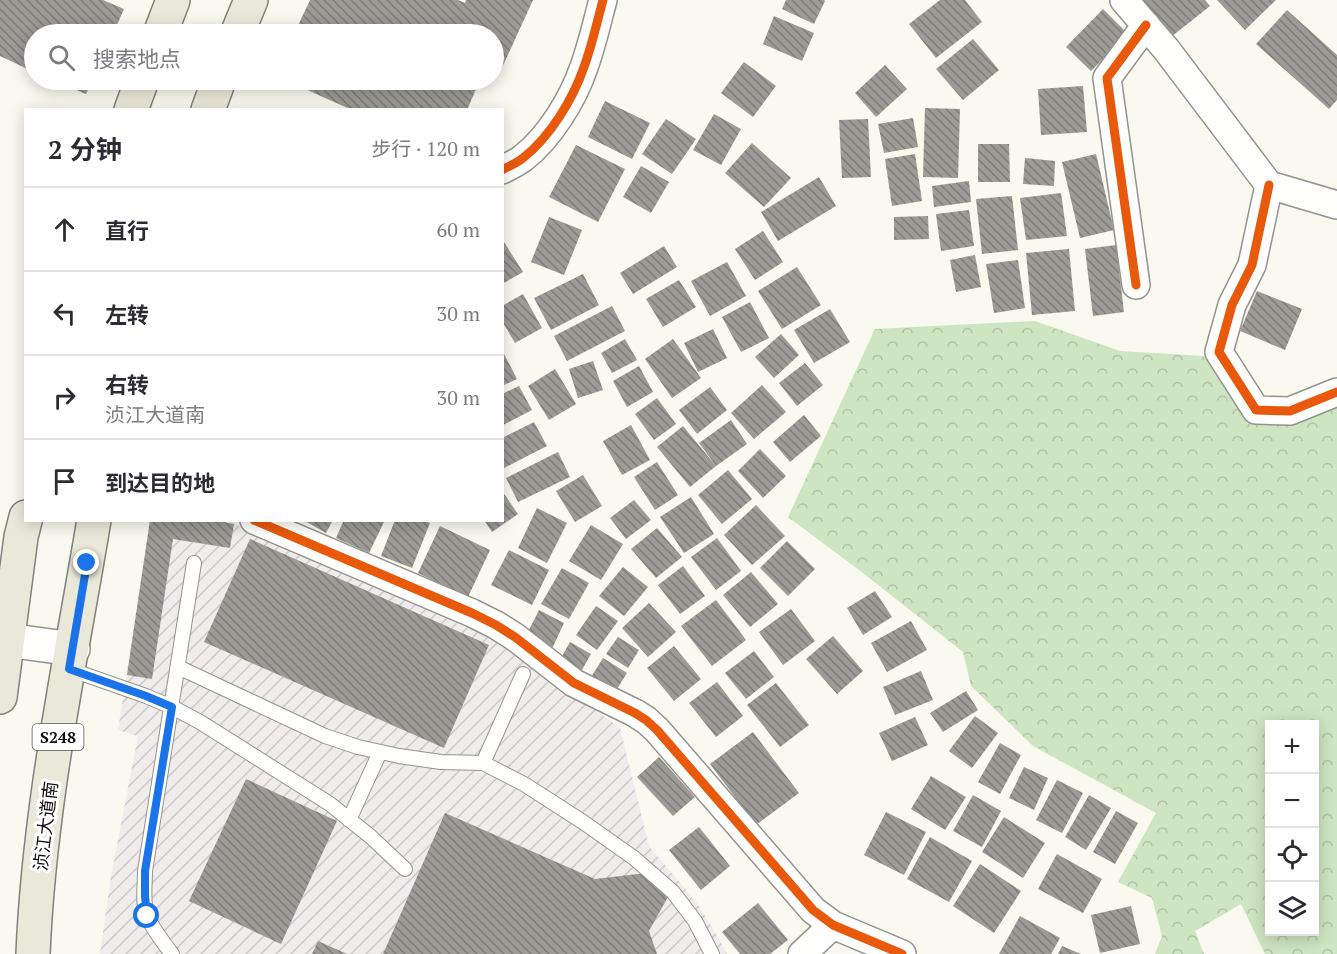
<!DOCTYPE html>
<html lang="zh">
<meta charset="utf-8">
<style>
:root{--surface:#fff;--page:#f7f7f7;--text:#2b2b33;--muted:#7c7c81;--line:#e1e1e2}
body{margin:0;font-family:"PT Serif","Noto Sans SC",serif;background:var(--page);color:var(--text)}
.controls{position:absolute;right:18px;bottom:18px;display:grid;overflow:hidden;border-radius:0px;box-shadow:0 3px 15px #0003}
.controls button{width:54px;height:54px;display:grid;place-items:center;padding:0;border:0;border-bottom:2px solid var(--line);background:var(--surface);color:var(--text);font:30px sans-serif}
.stop{position:absolute;width:18px;height:18px;margin:-14px;border:4px solid #1a73e8;border-radius:50%;background:#fff}
.stop.end{background:#1a73e8;border-color:#fff;box-shadow:0 2px 6px #0008}
.list{margin:0;padding:0;list-style:none}
h2{display:flex;justify-content:space-between;align-items:center;height:78px;margin:0;padding:0 24px;font-size:26px}
h2 small{font-size:20px;font-weight:400;color:var(--muted)}
.list li{display:grid;grid-template-columns:39px 1fr auto;gap:18px;align-items:center;box-sizing:border-box;height:84px;padding:0 24px;border-top:2px solid var(--line)}
.list b{display:block;font-size:22px;white-space:nowrap}
.list p{margin:0;font-size:20px;white-space:nowrap;color:var(--muted)}
.list em{font-size:20px;font-style:normal;color:var(--muted)}
.icon{flex:none;width:33px;height:33px;fill:none;stroke:currentColor;stroke-width:2;stroke-linecap:round;stroke-linejoin:round}
.map{position:relative;flex:none;width:1337px;height:954px;overflow:hidden}
.search{position:absolute;background:var(--surface);box-shadow:0 3px 15px #0003;left:24px;top:24px;width:480px;height:66px;display:flex;align-items:center;gap:15px;box-sizing:border-box;padding:0 21px;border-radius:33px;color:var(--muted);font-size:22px}
.panel{position:absolute;background:var(--surface);box-shadow:0 3px 15px #0003;left:24px;top:108px;width:480px;height:414px;border-radius:0px}
.map>svg:first-child{display:block}
</style>
<div class="map">
<svg width="1337" height="954" viewBox="0 0 1337 954">
<defs>
<pattern id="industrial-furrows" width="10" height="10" patternUnits="userSpaceOnUse" patternTransform="scale(1.5)"><rect width="10" height="10" fill="#f1ecec"/><path d="M-1 1l2-2M0 10L10 0M9 11l2-2" fill="none" stroke="#cdc9c9"/></pattern>
<pattern id="forest-crowns" width="20" height="18" patternUnits="userSpaceOnUse" patternTransform="scale(1.5)"><rect width="20" height="18" fill="#cee5c1"/><path d="M2 6a3 3 0 1 1 6 0M12 15a3 3 0 1 1 6 0" fill="none" stroke="#b0c3a5"/></pattern>
<pattern id="building-back-hatch" width="6" height="6" patternUnits="userSpaceOnUse" patternTransform="scale(1.5)"><rect width="6" height="6" fill="#9c9b96"/><path d="M-1 5l2 2M0 0l6 6M5-1l2 2" fill="none" stroke="#7e7d79"/></pattern>
</defs>
<rect width="100%" height="100%" fill="#f9f9f0"/>
<path fill="url(#industrial-furrows)" d="M150 520 213 521 234 524 508 646 620 728 649 846 697 903 718 937 727 954H100L111 876 138 736 118 730Z"/>
<path fill="url(#forest-crowns)" fill-rule="evenodd" d="M1035 321 1120 351 1204 356 1250 416 1337 399V954H1265L1241 904 1195 931 1204 954H1155L1162 936 1152 898 1118 882 1156 813 1033 746 971 686 963 652 863 573 788 517 875 329ZM1270 724H1314V932H1270Z"/>
<path fill="url(#building-back-hatch)" d="M0 0H103L124 9 113 34H34V72L0 56Z
M310 0H458L465 3 466 0H533L501 70 494 67V34H294Z
M786 0H824L825 1 814 24 782 9Z
M940 0H965L982 22 936 58 909 24Z
M1142 0H1205L1210 6 1171 37Z
M1217 0H1276L1245 30Z
M1103 9 1128 34 1091 71 1066 47Z
M1287 10 1337 55V100L1329 109 1256 44Z
M774 16 814 33 802 61 763 44Z
M973 39 999 70 963 100 936 69Z
M744 62 776 86 753 117 721 93Z
M885 65 907 89 876 117 855 93Z
M53 80H93L86 94Z
M285 80H480L467 110H352Z
M1083 86 1087 132 1041 135 1038 89Z
M605 101 650 123 632 159 588 137Z
M925 108 960 109 958 178 923 177Z
M714 114 741 129 721 165 693 150Z
M913 118 918 147 884 153 878 124Z
M666 119 696 139 672 174 642 154Z
M868 119 871 177 842 178 839 120Z
M752 143 791 178 764 207 725 173Z
M978 144H1009L1010 182H978Z
M576 145 625 169 598 222 549 197Z
M915 154 922 201 892 206 885 159Z
M1096 154 1114 230 1080 238 1062 162Z
M1025 158 1055 161 1054 186 1023 184Z
M641 166 669 182 651 213 623 197Z
M819 177 836 206 778 241 761 212Z
M969 181 971 202 934 207 932 186Z
M1061 193 1067 236 1026 240 1020 198Z
M1012 196 1018 250 982 254 976 199Z
M969 210 974 246 941 251 936 214Z
M928 216 929 239 894 240V217Z
M549 217 582 230 564 275 531 262Z
M763 231 783 262 755 280 735 249Z
M502 239 523 272 502 284Z
M1116 245 1124 312 1093 316 1085 249Z
M664 246 677 267 633 294 620 273Z
M1069 249 1075 311 1032 315 1026 253Z
M975 255 981 287 956 292 950 260Z
M1018 260 1025 308 994 313 986 264Z
M727 262 746 296 710 316 691 281Z
M797 267 821 305 782 329 758 291Z
M583 274 599 305 551 330 534 298Z
M679 280 696 307 663 327 646 299Z
M1257 291 1302 309 1285 350 1240 331Z
M523 294 542 328 515 343 502 321V306Z
M750 302 769 338 741 352 722 317Z
M612 306 625 331 567 361 554 336Z
M830 309 850 342 814 363 794 330Z
M713 329 727 358 698 372 684 343Z
M781 334 799 355 774 378 755 357Z
M625 339 637 360 612 373 601 353Z
M673 339 701 378 672 398 645 359Z
M502 350 517 379 502 386Z
M593 361 603 390 578 398 569 369Z
M805 363 823 385 797 406 779 383Z
M639 366 653 392 627 407 613 381Z
M555 369 576 404 549 420 528 386Z
M762 385 786 412 754 439 731 413Z
M519 386 532 410 503 425 502 394Z
M710 387 727 410 697 434 679 410Z
M657 398 676 424 654 440 635 414Z
M804 415 821 436 790 462 773 442Z
M731 420 747 444 716 466 699 443Z
M534 422 547 446 502 469V438Z
M631 425 650 460 622 475 603 441Z
M683 426 716 466 690 487 657 447Z
M760 449 786 476 763 498 738 471Z
M558 452 570 477 518 502 506 478Z
M657 462 678 495 655 510 634 477Z
M728 470 752 499 722 524 698 495Z
M583 475 602 506 575 522 556 491Z
M502 491 518 514 492 532 484 520H502Z
M691 497 714 534 684 553 660 517Z
M634 500 651 520 626 539 610 518Z
M756 505 785 536 752 565 724 535Z
M537 508 567 523 547 563 518 548Z
M150 520H213L234 524 230 548 173 539 152 679 127 675Z
M303 520H333L326 533Z
M344 520H380L384 522 369 553 336 538Z
M395 520H423L430 523 412 568 381 556Z
M591 525 623 544 601 580 569 561Z
M440 526 490 550 468 597 418 573Z
M657 528 682 557 656 578 631 549Z
M717 538 741 571 716 590 691 557Z
M250 539 489 645 444 748 204 642Z
M787 541 815 569 788 596 760 568Z
M509 550 549 570 532 605 491 585Z
M683 566 705 596 680 614 658 585Z
M623 567 648 587 624 616 599 596Z
M562 568 589 583 569 619 541 604Z
M751 572 778 604 750 627 723 595Z
M875 591 892 617 863 635 847 608Z
M716 600 746 640 712 666 681 626Z
M649 603 676 632 648 657 622 628Z
M596 606 618 621 597 650 576 635Z
M791 609 815 641 783 665 759 632Z
M539 610 564 623 551 651 525 638Z
M911 621 927 650 887 672 871 643Z
M833 636 863 671 837 694 806 659Z
M618 637 639 650 628 668 606 654Z
M570 642 591 654 578 677 557 665Z
M674 646 701 679 674 701 647 668Z
M754 651 774 677 746 699 725 673Z
M603 658 627 673 612 697 588 682Z
M921 671 933 700 895 715 883 687Z
M717 682 743 716 716 737 689 703Z
M776 683 809 725 780 747 747 705Z
M966 691 978 710 943 732 930 713Z
M975 716 998 733 972 768 949 751Z
M915 717 928 745 892 761 879 733Z
M753 732 799 793 756 825 710 764Z
M1000 743 1021 755 1000 794 978 782Z
M659 757 695 797 673 816 637 777Z
M1024 767 1048 778 1034 810 1009 798Z
M931 776 966 797 945 830 911 809Z
M246 779 337 821 281 944 189 901Z
M1057 780 1083 793 1062 833 1036 820Z
M973 795 1001 811 982 847 953 831Z
M1089 795 1111 808 1086 850 1065 837Z
M1116 811 1138 823 1115 864 1093 852Z
M886 812 926 832 904 875 864 855Z
M445 813 595 879 646 873 669 895 649 931 657 954H383Z
M1004 817 1045 843 1023 878 982 852Z
M699 827 730 866 701 890 669 850Z
M930 837 972 861 949 902 907 879Z
M1057 854 1102 879 1083 913 1038 889Z
M980 864 1021 891 994 933 953 906Z
M758 903 788 940 770 954H740L722 932Z
M1131 906 1140 944 1100 953 1091 915Z
M1020 916 1060 938 1051 954H999Z
M318 941 347 954H312Z
M1062 946 1081 954H1058Z"/>
<g fill="none" stroke-linecap="round" stroke-linejoin="round">
<defs>
<path id="service" d="M178 667 325 736 358 747 399 756 441 762 483 763 524 784 583 822 634 858 673 892 695 921 712 954
M69 669 146 696 172 707 200 722 330 804 371 837 405 869
M483 763 523 674
M349 820 380 752
M172 954C164 943 154 931 148 918 142 906 145 884 145 871L194 563"/>
<path id="minor" d="M1124 0 1166 49 1269 185 1337 205
M502 170C509 166 517 163 523 158 550 137 573 99 584 67 592 45 597 22 603 0
M1269 185 1252 265 1232 305 1219 352 1256 410 1290 411 1337 392
M1136 285 1107 78 1146 25
M254 520 472 613 496 625 515 637 574 683 635 713 646 720 657 730 813 910 833 925 902 954
M802 954 833 925"/>
<path id="tertiary" d="M0 639 73 649"/>
<path id="primary" d="M160 34 173 0
M237 34 251 0
M131 110 142 80
M208 110 219 80
M0 697 21 537 26 517
M33 954C39 808 70 664 94 520"/>
</defs>
<use href="#service" stroke="#93938f" stroke-width="16"/>
<use href="#minor" stroke="#93938f" stroke-width="30"/>
<use href="#tertiary" stroke="#93938f" stroke-width="36"/>
<use href="#primary" stroke="#80807c" stroke-width="36"/>
<use href="#service" stroke="#fefefd" stroke-width="14"/>
<use href="#minor" stroke="#fefefd" stroke-width="27"/>
<use href="#tertiary" stroke="#fefefd" stroke-width="33"/>
<use href="#primary" stroke="#eae9d9" stroke-width="33"/>
<defs>
<path id="cycleway" d="M502 170C509 166 517 163 523 158 550 137 573 99 584 67 592 45 597 22 603 0
M1269 185 1252 265 1232 305 1219 352 1256 410 1290 411 1337 392
M1136 285 1107 78 1146 25
M254 520 472 613 496 625 515 637 574 683 635 713 646 720 657 730 813 910 833 925 902 954"/>
</defs>
<use href="#cycleway" stroke="#fff" stroke-width="13"/>
<use href="#cycleway" stroke="#e8590c" stroke-width="9"/>
</g>
<g fill="none" stroke-linecap="round" stroke-linejoin="round">
<path stroke="#1a73e8" stroke-width="8" d="M87 563 69 669 146 696 172 707 145 871V896L147 916"/>
</g>
<g text-anchor="middle" dominant-baseline="central" stroke-width="6" stroke-linejoin="round" paint-order="stroke">
<rect fill="#fff" stroke="#555" stroke-width="1.5" x="32.5" y="724" width="51" height="26" rx="4.5"/>
<g font-size="16" font-weight="bold" fill="#0c0c0c">
<text x="58" y="737">S248</text>
</g>
<g font-size="18" fill="#0c0c0c" stroke="#fff">
<text transform="translate(45 826) rotate(-83)">浈江大道南</text>
</g>
</g>
</svg>
<div class="controls">
<button>+</button>
<button>−</button>
<button><svg class="icon" aria-label="locate" viewBox="0 0 24 24"><circle cx="12" cy="12" r="6"/><path d="M12 2v4M12 18v4M2 12h4M18 12h4"/></svg></button>
<button><svg class="icon" aria-label="layers" viewBox="0 0 24 24"><path d="M12 4l9 5-9 5-9-5zM3 14l9 5 9-5"/></svg></button>
</div>
<div class="stop" style="left:147px;top:916px"></div>
<div class="stop end" style="left:87px;top:563px"></div>
<div class="search"><svg class="icon" aria-label="search" viewBox="0 0 24 24"><circle cx="10" cy="10" r="6"/><path d="M15 15l6 6"/></svg>搜索地点</div>
<section class="panel">
<h2>2 分钟<small>步行 · 120 m</small></h2>
<ul class="list">
<li><svg class="icon" aria-label="ahead" viewBox="0 0 24 24"><path d="M12 20V5M6 11l6-6 6 6"/></svg><div><b>直行</b></div><em>60 m</em></li>
<li><svg class="icon" aria-label="left" viewBox="0 0 24 24"><path d="M17 20v-9H6M10 6l-5 5 5 5"/></svg><div><b>左转</b></div><em>30 m</em></li>
<li><svg class="icon" aria-label="right" viewBox="0 0 24 24"><path d="M7 20v-9h11M14 6l5 5-5 5"/></svg><div><b>右转</b><p>浈江大道南</p></div><em>30 m</em></li>
<li><svg class="icon" aria-label="arrive" viewBox="0 0 24 24"><path d="M6 21V4h12l-3 4 3 4H6"/></svg><div><b>到达目的地</b></div></li>
</ul>
</section>
</div>
